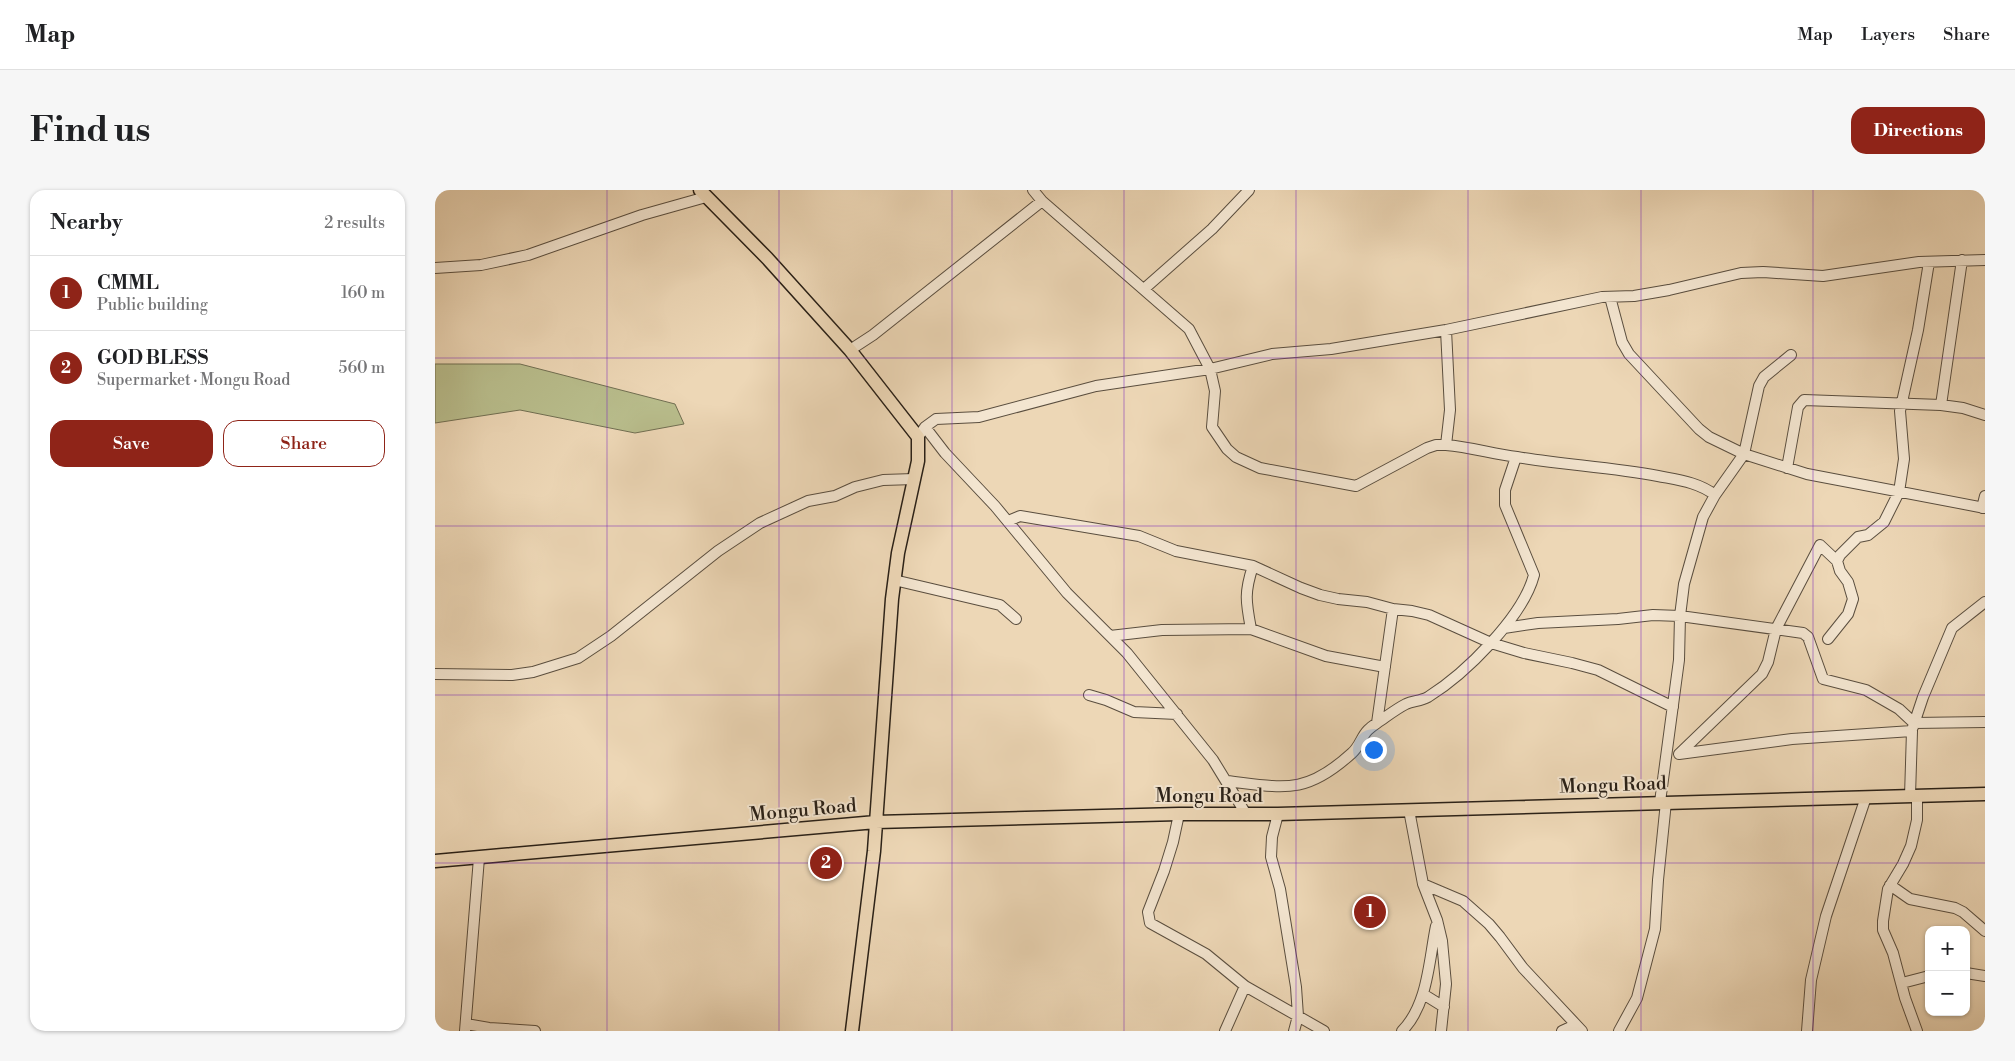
<!DOCTYPE html>
<meta charset="utf-8">
<style>
:root{--surface:#fff;--page:#f6f6f6;--text:#202124;--muted:#757577;--line:#e0e0e0;--accent:#8f2418}
body{margin:0;font-family:"Libre Bodoni",serif;background:var(--page);color:var(--text)}
.controls{position:absolute;right:15px;bottom:15px;display:grid;overflow:hidden;border-radius:10px;box-shadow:0 1px 4px #0004}
.controls button{width:45px;height:45px;display:grid;place-items:center;padding:0;border:0;border-bottom:1px solid var(--line);background:var(--surface);color:var(--text);font:25px sans-serif}
.you{position:absolute;left:938px;top:559px;width:18px;height:18px;margin:-12px;border:4px solid #fff;border-radius:50%;background:#1a73e8;box-shadow:0 0 0 8px #1a73e833}
.badge{display:grid;place-items:center;width:32px;height:32px;border-radius:50%;background:var(--accent);color:#fff;font-size:16px;font-weight:700}
.pin{position:absolute;translate:-50% -50%;border:2px solid #fff;box-shadow:0 1px 5px #0006}
.list{margin:0;padding:0;list-style:none}
h2{display:flex;justify-content:space-between;align-items:center;height:65px;margin:0;padding:0 20px;font-size:21px}
h2 small{font-size:16px;font-weight:400;color:var(--muted)}
.list li{display:grid;grid-template-columns:32px 1fr auto;gap:15px;align-items:center;box-sizing:border-box;height:75px;padding:0 20px;border-top:1px solid var(--line)}
.list b{display:block;font-size:19px;white-space:nowrap}
.list p{margin:0;font-size:16px;white-space:nowrap;color:var(--muted)}
.list em{font-size:16px;font-style:normal;color:var(--muted)}
.actions{display:flex;gap:10px;padding:15px 20px}
.actions a{flex:1;padding:11px 0;border:1px solid var(--accent);border-radius:15px;text-align:center;font-size:18px;color:var(--accent)}
.actions .main{background:var(--accent);color:#fff}
.map{position:relative;flex:none;width:1550px;height:841px;overflow:hidden;border-radius:15px}
header{display:flex;align-items:center;gap:30px;box-sizing:border-box;height:70px;padding:0 25px;background:var(--surface);border-bottom:1px solid var(--line)}
header strong{font-size:24px}
nav{display:flex;gap:28px;margin-inline-start:auto;font-size:18px}
.intro{display:flex;align-items:center;justify-content:space-between;box-sizing:border-box;height:120px;padding:0 30px}
h1{margin:0;font-size:35px}
.button{padding:12px 22px;border-radius:15px;background:var(--accent);color:#fff;font-size:18px;font-weight:700}
main{display:flex;gap:30px;padding:0 30px}
aside{flex:1;background:var(--surface);border-radius:15px;box-shadow:0 1px 4px #0004}
.map>svg:first-child{display:block}
</style>
<header>
<strong>Map</strong>
<nav><a>Map</a><a>Layers</a><a>Share</a></nav>
</header>
<div class="intro"><h1>Find us</h1><a class="button">Directions</a></div>
<main>
<aside>
<h2>Nearby<small>2 results</small></h2>
<ul class="list">
<li><span class="badge">1</span><div><b>CMML</b><p>Public building</p></div><em>160 m</em></li>
<li><span class="badge">2</span><div><b>GOD BLESS</b><p>Supermarket · Mongu Road</p></div><em>560 m</em></li>
</ul>
<div class="actions"><a class="main">Save</a><a>Share</a></div>
</aside>
<div class="map">
<svg width="1550" height="841" viewBox="0 0 1550 841">
<rect width="100%" height="100%" fill="#edd7b6"/>
<filter id="stains"><feTurbulence type="fractalNoise" baseFrequency=".004" numOctaves="4"/><feColorMatrix values="0 0 0 0 .2 0 0 0 0 .09 0 0 0 0 .02 0 0 0 .5 -.17"/></filter>
<radialGradient id="worn" r=".72"><stop offset=".6" stop-color="#630" stop-opacity="0"/><stop offset="1" stop-color="#630" stop-opacity=".3"/></radialGradient>
<path fill="#b9be8d" stroke="#716f52" d="M0 174H85L240 214 249 234 200 243 85 220 0 233Z"/>
<g fill="none" stroke-linecap="round" stroke-linejoin="round">
<defs>
<path id="minor" d="M598 0 607 11
M0 78 46 75 93 65 207 25 271 7
M709 99 777 39 814 0
M1175 107 1187 152 1194 164 1264 239 1274 247 1309 264 1324 196 1329 187 1356 165
M415 160 438 145 607 11 754 139 775 179 780 201 777 237 792 259 801 267 825 278 921 296 992 258 1001 255H1011L1015 220 1011 140
M1506 215 1528 218 1550 225
M490 237 510 263 560 316 632 403 692 463 778 570 811 624
M483 247 490 237 501 229 544 227 661 196 775 179 837 164 896 159 1011 140 1167 107 1199 106 1234 100 1306 83 1328 82 1388 86 1484 72 1550 70
M1011 255C1035 257 1058 264 1082 267 1129 275 1176 277 1223 286 1243 290 1263 292 1280 305L1309 264 1372 284 1550 318
M1352 278 1363 217 1369 210 1506 215 1527 70
M1547 318 1550 306
M573 331 585 326 704 346 741 361 818 376 866 398 885 405 903 409 932 412 958 419 977 421 994 425 1056 453 1089 463 1137 473 1163 480 1238 517
M1402 371 1405 365 1423 347 1433 345 1449 332 1464 302 1469 269 1465 221 1483 140 1494 72
M459 390 565 415 581 429
M1069 438 1103 433 1183 429 1218 425 1245 426 1368 443 1373 447 1388 489 1431 500 1464 519 1479 533 1550 532
M816 439C811 412 809 403 818 376
M675 446 727 440 816 439 891 466 950 477
M0 484 77 485 98 482 143 468 176 446 283 361 325 333 373 311 400 306 420 297 448 290 479 289
M654 505 671 510 699 522 742 524
M942 533C951 527 961 519 971 514 978 511 986 511 993 507 1030 484 1088 427 1099 385L1070 315V300L1081 267
M1478 537 1488 507 1517 438 1550 412
M1244 564 1327 484 1333 472 1341 439 1385 355 1402 371 1405 381 1413 392 1418 409 1413 424 1393 449
M1244 564 1357 549 1477 541 1475 606
M792 591C850 598 871 605 917 563 925 556 926 547 933 540 935 538 939 535 942 533L958 419
M1225 612 1244 470 1245 426 1249 394 1268 327 1280 305
M974 620 988 694 1002 730 1007 751 1011 794 1006 841
M744 624 738 652 729 681 713 722 715 733 771 764 810 796 889 841
M843 624 837 647 836 667 845 699 861 797 863 826 859 841
M988 694 1028 711 1054 734 1065 747 1088 778 1147 841
M1455 695 1475 709 1520 718 1528 722 1550 741
M1531 783 1550 786
M1467 793 1494 786
M988 804 1009 817
M31 834 54 838 100 841
M30 841 44 668
M790 841 810 796
M967 841C993 815 994 770 1001 736
M1127 841 1140 835
M1184 841 1202 808 1220 739 1223 690 1231 612
M1372 841 1376 790 1391 726 1431 607
M1482 841 1470 808 1458 763 1448 740V731L1453 699 1468 674 1476 656 1482 630V606"/>
<path id="major" d="M265 0 332 68 415 160 483 247V271L463 363 457 409 439 661 417 841
M0 671 441 632 744 624H843L1550 604"/>
</defs>
<use href="#minor" stroke="#5a4e3f" stroke-width="12"/>
<use href="#major" stroke="#292017" stroke-width="15"/>
<use href="#minor" stroke="#f3e5d0" stroke-width="10"/>
<use href="#major" stroke="#edd7b6" stroke-width="12"/>
</g>
<path fill="none" stroke="#7b2cbf" stroke-width="1" stroke-opacity="0.55" d="M172 0V841M344 0V841M517 0V841M689 0V841M861 0V841M1033 0V841M1206 0V841M1378 0V841M0 168H1550M0 336H1550M0 505H1550M0 673H1550"/>
<g text-anchor="middle" dominant-baseline="central" stroke-width="4" stroke-linejoin="round" paint-order="stroke">
<g font-size="19" fill="#292017" stroke="#f3e5d0">
<text transform="translate(1178 595) rotate(-2)">Mongu Road</text>
<text x="774" y="606">Mongu Road</text>
<text transform="translate(368 620) rotate(-5)">Mongu Road</text>
</g>
</g>
<rect width="100%" height="100%" filter="url(#stains)"/>
<rect width="100%" height="100%" fill="url(#worn)"/>
</svg>
<div class="controls">
<button>+</button>
<button>−</button>
</div>
<div class="you"></div>
<div class="pin badge" style="left:935px;top:722px">1</div>
<div class="pin badge" style="left:391px;top:673px">2</div>
</div>
</main>
